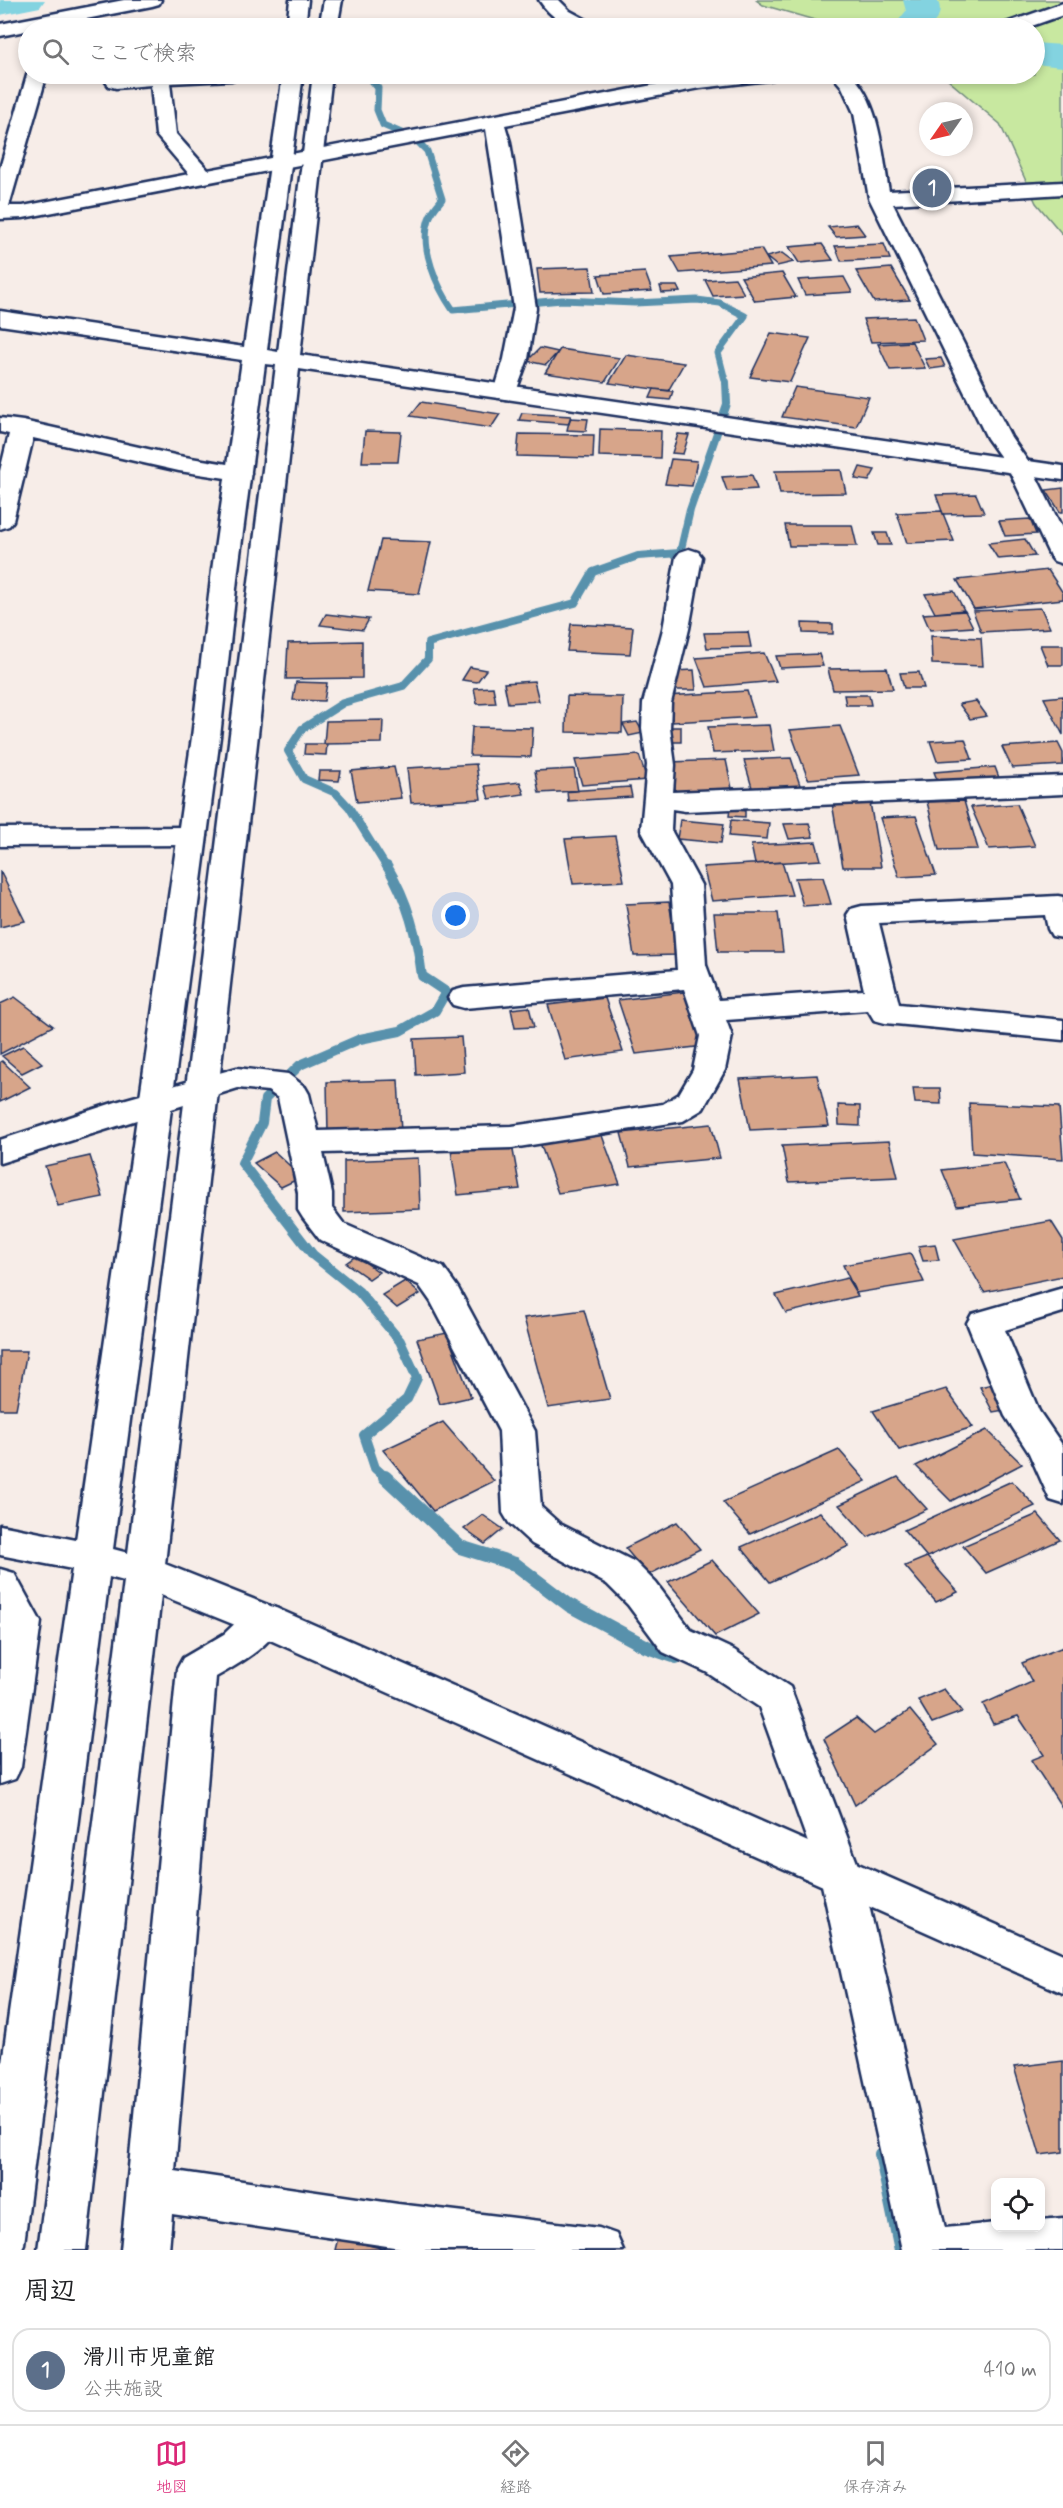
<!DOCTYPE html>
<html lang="ja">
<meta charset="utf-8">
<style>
:root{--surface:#fff;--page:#f6f6f6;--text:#202124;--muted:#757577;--line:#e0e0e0;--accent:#db2777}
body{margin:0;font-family:Mynerve,"Klee One",sans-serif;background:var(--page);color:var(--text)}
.controls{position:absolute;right:18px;bottom:18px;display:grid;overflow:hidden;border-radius:12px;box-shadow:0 3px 9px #0003}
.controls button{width:54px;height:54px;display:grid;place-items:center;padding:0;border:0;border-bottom:2px solid var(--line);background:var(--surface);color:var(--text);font:30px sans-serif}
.compass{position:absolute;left:919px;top:102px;width:54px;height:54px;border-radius:50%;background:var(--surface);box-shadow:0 3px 9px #0003;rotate:236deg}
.you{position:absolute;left:456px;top:916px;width:21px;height:21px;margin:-15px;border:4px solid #fff;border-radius:50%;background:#1a73e8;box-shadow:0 0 0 9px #1a73e833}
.badge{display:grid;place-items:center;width:39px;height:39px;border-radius:50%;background:var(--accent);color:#fff;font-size:20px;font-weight:700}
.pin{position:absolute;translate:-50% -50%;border:3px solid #fff;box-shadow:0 2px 6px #0006}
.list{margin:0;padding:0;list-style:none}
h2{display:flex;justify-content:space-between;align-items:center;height:78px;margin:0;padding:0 24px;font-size:26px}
h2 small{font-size:20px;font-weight:400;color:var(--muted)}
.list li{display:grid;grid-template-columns:39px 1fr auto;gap:18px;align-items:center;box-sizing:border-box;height:84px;margin:0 12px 12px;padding:0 12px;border:2px solid var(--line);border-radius:18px}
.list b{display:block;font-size:22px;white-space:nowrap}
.list p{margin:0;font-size:20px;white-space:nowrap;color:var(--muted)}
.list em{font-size:20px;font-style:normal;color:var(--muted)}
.icon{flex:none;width:33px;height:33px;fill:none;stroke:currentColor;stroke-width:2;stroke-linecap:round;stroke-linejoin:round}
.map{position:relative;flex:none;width:1063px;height:2250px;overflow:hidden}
.search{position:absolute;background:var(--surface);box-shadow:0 3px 9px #0003;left:18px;right:18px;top:18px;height:66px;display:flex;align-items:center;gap:15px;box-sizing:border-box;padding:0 21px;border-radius:33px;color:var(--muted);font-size:22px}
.sheet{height:174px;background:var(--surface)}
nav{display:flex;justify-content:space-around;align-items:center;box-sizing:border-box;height:84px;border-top:2px solid var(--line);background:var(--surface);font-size:16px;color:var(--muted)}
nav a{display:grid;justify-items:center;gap:3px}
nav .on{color:var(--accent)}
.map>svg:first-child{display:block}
</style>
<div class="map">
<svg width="1063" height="2250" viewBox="0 0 1063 2250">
<rect width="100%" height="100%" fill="#f7ede8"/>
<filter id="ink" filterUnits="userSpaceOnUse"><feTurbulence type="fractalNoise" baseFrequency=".0167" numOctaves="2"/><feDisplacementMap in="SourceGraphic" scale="12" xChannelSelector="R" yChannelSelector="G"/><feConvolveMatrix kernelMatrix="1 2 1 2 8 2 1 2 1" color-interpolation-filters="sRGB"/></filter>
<g filter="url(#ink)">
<path fill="#c8e8a0" stroke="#728c7f" stroke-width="1.5" d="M756 0H1058L1063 3V235L1036 203 1000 124 941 74H1034V28H842L763 5Z"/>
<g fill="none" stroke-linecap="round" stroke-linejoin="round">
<path stroke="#5991ac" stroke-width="7" d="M361 74 369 77 378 88 377 110 383 125 415 139 427 151 442 199C437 205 431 212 429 219 419 248 437 287 453 310L562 300 635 303 697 300 720 303 745 316 718 353 726 384"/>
<path stroke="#5991ac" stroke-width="8" d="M387 868 349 807 336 793 304 779 288 751 302 729 343 703 403 686 428 659V643L575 603 593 572 638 556 680 553 690 510 727 404 726 382"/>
<path stroke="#5991ac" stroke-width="10" d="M387 866C408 901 417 936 422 976L446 992 435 1011 400 1031 360 1039 300 1065 265 1099 262 1123 242 1163 313 1255 359 1292 400 1341 417 1378 407 1399 364 1435 375 1468 387 1479"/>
<path stroke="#5991ac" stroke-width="14" d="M385 1477 460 1547 515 1564 569 1605 647 1647 676 1657
M881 2154 901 2250"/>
<path fill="#83d3e0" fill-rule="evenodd" d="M0 0H45L40 7 0 15Z
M903 0H937C943 11 939 17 931 26L932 28H897L895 25 906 11Z
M1034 43 1063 45V67L1034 64Z"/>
</g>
<path fill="#d7a58a" stroke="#1b2f5e" stroke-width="1.5" d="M857 224 865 235 836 237 828 227Z
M822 244 833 260 799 263 789 247Z
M884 244 890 259 841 261 835 246Z
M761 249 771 266 680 273 671 257Z
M782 253 794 262 777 266 766 257Z
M590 267 594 292 540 293 537 269Z
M891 268 910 300 874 302 856 271Z
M645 272 652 291 604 294 598 275Z
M782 273 796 297 755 301 741 277Z
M844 277 852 292 805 295 798 280Z
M735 278 744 294 713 296 705 280Z
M660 286H677L680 292 662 293Z
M914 317 923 340 871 342 863 319Z
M771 333 810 338 790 382 750 377Z
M912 342 925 368 890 370 878 344Z
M540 348 558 352 546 365 527 361Z
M560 349 620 358 605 382 545 373Z
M626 355 684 363 668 391 609 383Z
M941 358 945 367 930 369 925 359Z
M795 387 869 397 856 427 782 417Z
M654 389 673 391 670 400 650 398Z
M421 402 500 414 491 428 410 416Z
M522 413 571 416 569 424 519 420Z
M570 418 588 419 586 431 567 430Z
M600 429 661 431 660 458 599 456Z
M365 431 401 432 398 462H362Z
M519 434 594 435 593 458 517 456Z
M678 434 689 435 683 454 672 453Z
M671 459 697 461 692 486 665 484Z
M860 467 875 470 869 481 855 479Z
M841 470 846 493 780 494 775 471Z
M752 475 757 489 727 491 722 477Z
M1063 488V512H1060L1046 490Z
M976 494 984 513 943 514 936 495Z
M942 511 954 541 907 543 897 513Z
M1030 519 1036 534 1005 536 999 521Z
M785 525H852L857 546H789Z
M874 533H887L891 545H878Z
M1025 539 1035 556 998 559 988 543Z
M381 540 431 542 419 594 368 591Z
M1048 570 1063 593V599L974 609 957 580Z
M954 591 964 610 935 613 925 594Z
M1041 608 1050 628 981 632 973 611Z
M965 611 973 627 930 630 923 614Z
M326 614 369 619 363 630 320 625Z
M802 623 833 624V634L803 633Z
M571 624 633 627 630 654 567 651Z
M748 632 751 647 707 648 704 633Z
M931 636 981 638 983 666 932 664Z
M362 641V678L286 679 288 643Z
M1040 645H1063V665H1048Z
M764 653 776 681 707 687 696 658Z
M819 654 823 666 780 668 776 656Z
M470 667 486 670 477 682 462 680Z
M887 668 893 689 833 690 828 669Z
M694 670 696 690H674L672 671Z
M919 672 924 688H904L900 673Z
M534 681 539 701 508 703 504 683Z
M296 682 327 683 324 701 293 700Z
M493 687 496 703 477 704 474 688Z
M747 691 755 717 673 722 666 696Z
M844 695H869L871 705H846Z
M567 696 623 697 622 733 566 732Z
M1063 696V735L1044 698Z
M976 701 987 716 970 719 959 704Z
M383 720 382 743 324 744 326 721Z
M637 722 643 733 629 736 623 724Z
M769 725 774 751 713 753 708 727Z
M840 726 859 775 808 779 790 730Z
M472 727 533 728 531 757 470 756Z
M665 727H681V742H665Z
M965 739 972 759 937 761 930 741Z
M1058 743 1063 753V765L1012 768 1002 747Z
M305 744H327L326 755 304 754Z
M639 755 647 780 582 785 575 760Z
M791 758 801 788 753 791 744 760Z
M726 760 733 793 676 795 670 762Z
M476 764 481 799 411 803 407 768Z
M394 767 401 798 357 802 351 771Z
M995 767 1001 783 940 787 934 772Z
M574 769 578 791 539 793 535 771Z
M319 771H341L339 781 318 780Z
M520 782 524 794 489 799 485 786Z
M630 787 632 797 568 801 567 791Z
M964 801 978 849 939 850 927 802Z
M870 802 881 867H843L832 803Z
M1017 804 1035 846 989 849 971 807Z
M730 809 745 811V817L729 816Z
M916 816 936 875 899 877 880 818Z
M680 820 724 824 721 843 677 839Z
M731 820 769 823 767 839 729 836Z
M809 823 813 837 789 839 784 824Z
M615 836 624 881 573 884 565 839Z
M816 842 821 860 755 864 751 845Z
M782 862 792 895 712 901 703 867Z
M0 871 25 921 0 927Z
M823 877 831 904 803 906 795 878Z
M669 902 678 955 634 956 626 904Z
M714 913H778L783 952H718Z
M684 992 704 1046 636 1054 618 1000Z
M15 997 53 1026 0 1054V1004Z
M605 998 623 1052 565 1060 548 1005Z
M529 1007 534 1027 515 1028 511 1009Z
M461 1037 464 1072 416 1075 414 1039Z
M23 1046 42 1063 22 1073 2 1056Z
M2 1061 30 1087 0 1102V1062Z
M817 1075 829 1126 750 1130 740 1079Z
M398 1080 401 1132 328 1134 327 1082Z
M913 1088H940L941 1104 915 1103Z
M969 1103 1059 1107 1063 1159 972 1153Z
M838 1105 860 1106V1126L839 1125Z
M711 1124 720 1158 630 1167 621 1133Z
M601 1133 620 1184 558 1193 540 1143Z
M889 1141 898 1177 789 1182 782 1146Z
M512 1145 520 1189 458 1195 451 1150Z
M275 1152 302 1177 281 1187 254 1163Z
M90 1156 103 1197 58 1206 45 1166Z
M418 1158 420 1209 344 1212V1161Z
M1004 1163 1020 1199 957 1206 942 1170Z
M1051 1221 1063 1240V1276L984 1292 954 1239Z
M935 1244 939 1260 923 1261 918 1246Z
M910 1253 924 1282 856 1293 843 1265Z
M356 1256 379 1272 369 1279 346 1263Z
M847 1278 858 1296 786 1313 776 1295Z
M405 1281 420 1294 397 1308 382 1295Z
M584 1310 610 1399 548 1408 524 1318Z
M447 1333 471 1397 440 1404 417 1339Z
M0 1351H27L16 1409H0Z
M996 1383 1010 1409 993 1412 980 1387Z
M946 1389 973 1427 899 1450 873 1411Z
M443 1422 494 1481 433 1511 383 1450Z
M987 1430 1022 1464 951 1501 916 1466Z
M839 1450 866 1481 750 1534 723 1502Z
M898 1477 927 1509 868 1537 839 1505Z
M1012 1481 1035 1506 927 1557 904 1530Z
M820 1512 849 1546 770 1582 741 1547Z
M1038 1514 1060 1540 986 1573 963 1546Z
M483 1515 503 1529 485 1544 464 1529Z
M677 1522 700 1549 648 1575 625 1548Z
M927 1557 958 1592 936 1602 905 1566Z
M712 1560 759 1614 715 1636 668 1582Z
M1063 1647V1809L1031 1760 1044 1755 1018 1716 993 1724 983 1704 1032 1682 1022 1663Z
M944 1689 962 1712 932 1723 918 1700Z
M910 1710 938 1744 855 1805 824 1739 856 1718 874 1734Z
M1063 2061V2152L1040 2155 1014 2067Z
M338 2238 385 2249 335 2250Z"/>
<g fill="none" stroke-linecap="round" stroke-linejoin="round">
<defs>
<path id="street" d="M124 0H161L159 4 152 6 0 36V24Z
M539 0H559L570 11 594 24 596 28C572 31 553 21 539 0Z
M1063 3V15L1026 28H1001L1003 24Z
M28 72 47 74 9 206H23L189 174 156 135 151 85 116 88 109 86 106 82 109 78C150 68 198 74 240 74L238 78 231 80 170 83 176 134 208 170 700 76 723 74H779L776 78 769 80 700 88 505 125 510 142 536 308 528 359 514 397 506 399 498 397 494 392 504 359 514 308 486 129 23 218 0 219V168Z
M831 74H851C880 103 882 152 889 191L1063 182V194L893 204 1011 437 1031 466 1063 530V564L1054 561 1050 556 1007 466 987 438 869 198 854 113 842 87Z
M0 418 23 421 179 456 239 466 248 468 251 473 248 478 239 480 179 471 33 438 13 521 9 526 0 529V471L9 434 0 432Z
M689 549 698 552 702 557 689 629 671 703 670 728 675 765 673 792 1063 776V794L685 811 672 809 671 830 701 885 706 965 719 1000 864 990 847 915 851 909 862 906 1058 896 1063 897V938L1052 936 1048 929 1045 915 879 923 899 1004 1063 1020V1040L885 1023 874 1020 868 1010 726 1020 732 1036 725 1070 703 1109 683 1121 512 1148 323 1153 332 1193V1208L344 1224 443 1267 458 1288 535 1431 541 1507 560 1524 635 1562 656 1583 691 1630 734 1650 790 1687 862 1876 945 2228 996 2223V2228H1040V2220L1063 2218V2250H902L820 1876 759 1707 706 1672 663 1652 628 1605 607 1584 532 1544 509 1523 503 1513 499 1431 431 1302 419 1285 320 1240 303 1218 298 1210V1193L278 1098 268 1091 238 1088 0 1163V1140L119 1101 237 1068 288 1074 305 1087 309 1094 318 1131 512 1126 663 1104 679 1094 693 1070 700 1036 684 989 464 1008 453 1005 448 998 453 991 464 988 677 970 671 885 641 830 647 765 642 728 643 703 663 629 676 557 680 552Z
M192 827 202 830 207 836 202 842 192 845 0 846V828Z
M1063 1288V1312L1005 1330 1039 1411 1063 1446V1504L1050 1500 1029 1453 1005 1416 967 1323 972 1314Z
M0 1569 14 1573 41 1622 21 1767 15 1779 0 1784Z
M264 1605 278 1609 284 1620C269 1647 242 1662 216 1677L175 2171 398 2204 599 2228 616 2234 623 2250H414L172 2214 169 2250H121L177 1669 183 1658 224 1634 250 1609Z"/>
<path id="secondary" d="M290 0H308L305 28H287Z
M324 0H342L337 28H319Z
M283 74H303L267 350 278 352 313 74H332L300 355 1063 466V480L299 369 165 1564 278 1609 1063 1954V1993L250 1631 161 1595 86 2250H38L124 1581 109 1577 24 2244 21 2250H0V2077L72 1569 0 1555V1525L76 1540 192 737 212 570 242 360 0 325V311L244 347ZM265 364 276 365 128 1553 113 1549 220 737 238 570Z"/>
</defs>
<use href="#street" stroke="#1b2f5e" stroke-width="5"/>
<use href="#secondary" stroke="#1b2f5e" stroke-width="5"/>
<use href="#street" fill="#fff" fill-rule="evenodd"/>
<use href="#secondary" fill="#fff" fill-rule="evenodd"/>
</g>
</g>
</svg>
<div class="controls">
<button><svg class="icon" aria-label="locate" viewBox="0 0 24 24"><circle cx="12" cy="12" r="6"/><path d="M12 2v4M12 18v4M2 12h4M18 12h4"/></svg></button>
</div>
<svg class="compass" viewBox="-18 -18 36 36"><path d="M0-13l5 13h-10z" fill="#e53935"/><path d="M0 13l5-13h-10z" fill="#757577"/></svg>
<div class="you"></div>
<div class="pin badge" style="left:932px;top:188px;background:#5c6f8a">1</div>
<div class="search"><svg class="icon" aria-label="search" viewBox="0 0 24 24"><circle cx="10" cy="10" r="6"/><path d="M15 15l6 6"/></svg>ここで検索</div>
</div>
<section class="sheet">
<h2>周辺<small></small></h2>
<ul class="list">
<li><span class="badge" style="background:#5c6f8a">1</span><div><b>滑川市児童館</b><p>公共施設</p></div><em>410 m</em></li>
</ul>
</section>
<nav>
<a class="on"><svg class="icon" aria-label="map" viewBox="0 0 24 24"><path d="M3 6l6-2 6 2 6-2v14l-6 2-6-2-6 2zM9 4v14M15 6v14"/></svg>地図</a>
<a><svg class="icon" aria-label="directions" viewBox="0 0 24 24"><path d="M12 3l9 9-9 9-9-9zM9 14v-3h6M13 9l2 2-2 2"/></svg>経路</a>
<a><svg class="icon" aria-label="saved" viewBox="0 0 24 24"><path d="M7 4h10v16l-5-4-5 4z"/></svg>保存済み</a>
</nav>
